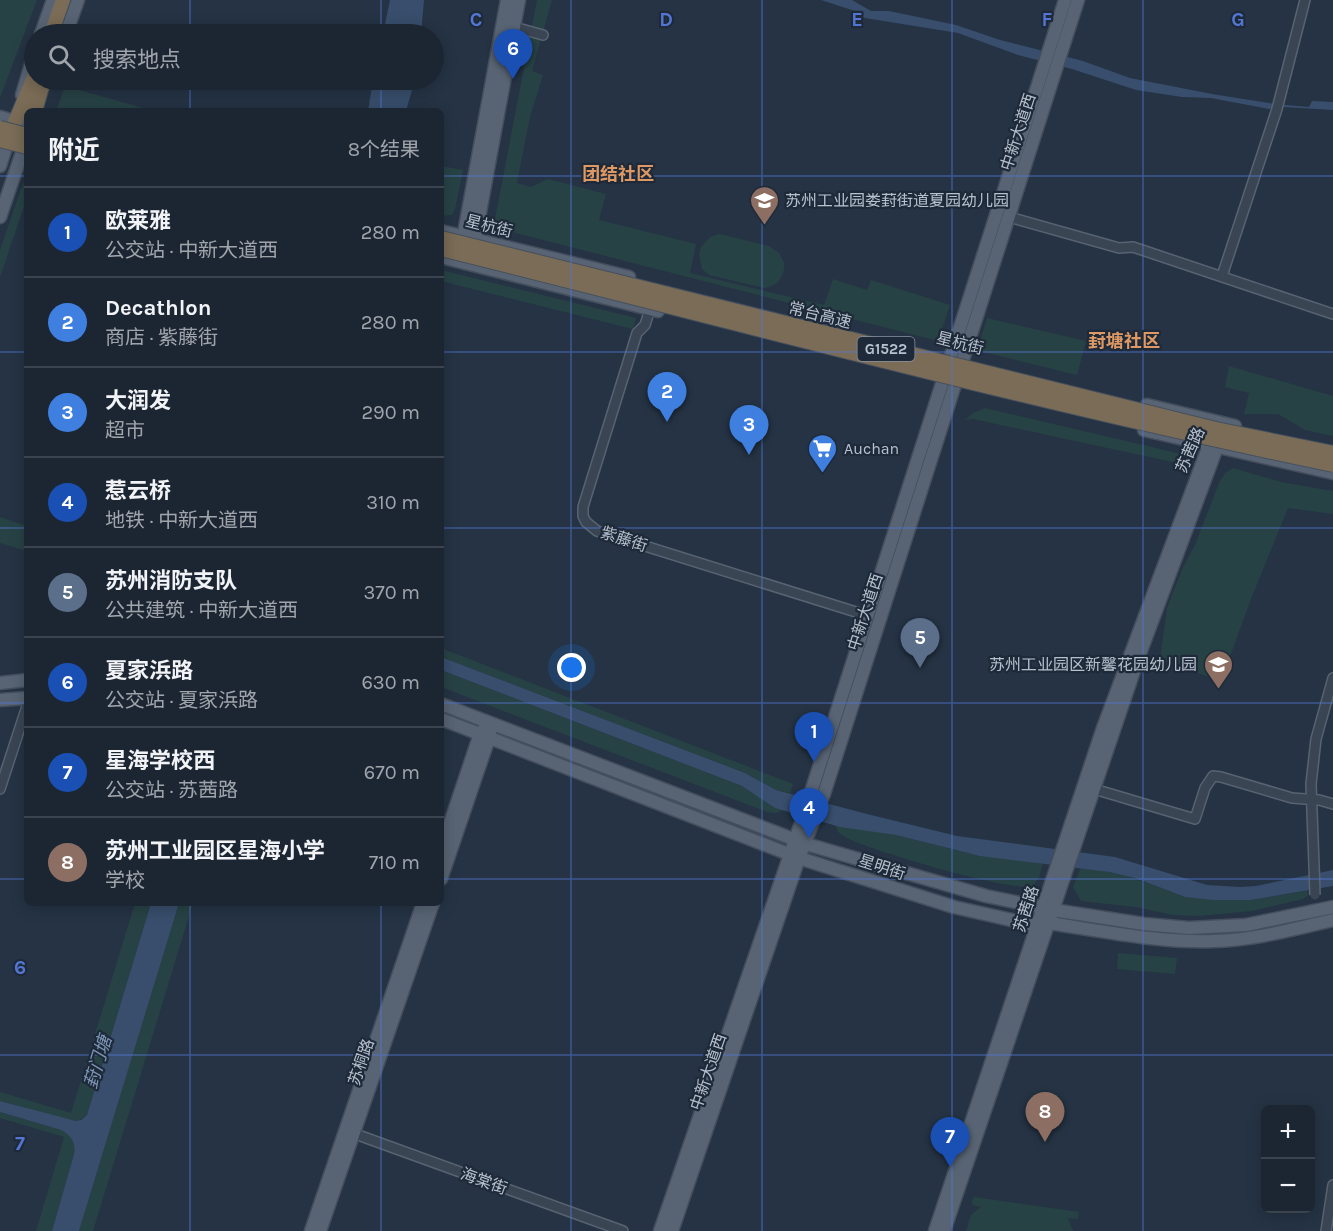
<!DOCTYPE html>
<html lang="zh">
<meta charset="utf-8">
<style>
:root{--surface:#1c2633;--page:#252e3b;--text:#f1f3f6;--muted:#a0a5ac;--line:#3a434e;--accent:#8cb8fe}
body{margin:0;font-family:Karla,"Noto Sans SC",sans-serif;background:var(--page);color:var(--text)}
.controls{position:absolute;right:18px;bottom:18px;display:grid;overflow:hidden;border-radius:9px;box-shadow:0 3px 15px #0003}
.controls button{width:54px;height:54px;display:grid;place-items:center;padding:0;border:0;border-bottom:2px solid var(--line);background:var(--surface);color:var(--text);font:30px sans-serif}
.you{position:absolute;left:572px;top:668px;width:21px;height:21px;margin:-15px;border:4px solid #fff;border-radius:50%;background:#1a73e8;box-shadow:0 0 0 9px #1a73e833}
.badge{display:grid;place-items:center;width:39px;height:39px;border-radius:50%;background:var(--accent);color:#fff;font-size:20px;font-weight:700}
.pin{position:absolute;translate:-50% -50px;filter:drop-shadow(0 2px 3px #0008)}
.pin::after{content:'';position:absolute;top:32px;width:21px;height:18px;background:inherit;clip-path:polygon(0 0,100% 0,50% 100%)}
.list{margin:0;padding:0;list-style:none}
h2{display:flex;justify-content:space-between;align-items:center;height:78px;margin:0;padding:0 24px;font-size:26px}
h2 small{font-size:20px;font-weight:400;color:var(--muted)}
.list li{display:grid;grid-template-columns:39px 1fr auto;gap:18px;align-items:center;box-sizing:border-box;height:90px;padding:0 24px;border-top:2px solid var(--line)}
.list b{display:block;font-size:22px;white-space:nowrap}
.list p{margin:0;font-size:20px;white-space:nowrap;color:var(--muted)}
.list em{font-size:20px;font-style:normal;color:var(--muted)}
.icon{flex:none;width:33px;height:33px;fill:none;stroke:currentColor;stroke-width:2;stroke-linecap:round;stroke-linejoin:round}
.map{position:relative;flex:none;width:1333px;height:1231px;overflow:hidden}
.search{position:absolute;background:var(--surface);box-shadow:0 3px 15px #0003;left:24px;top:24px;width:420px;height:66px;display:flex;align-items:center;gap:15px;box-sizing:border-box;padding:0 21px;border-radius:33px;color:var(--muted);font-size:22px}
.panel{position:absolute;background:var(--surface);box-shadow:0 3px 15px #0003;left:24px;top:108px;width:420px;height:798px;border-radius:9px}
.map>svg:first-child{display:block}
</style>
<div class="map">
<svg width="1333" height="1231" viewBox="0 0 1333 1231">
<rect width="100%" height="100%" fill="#253344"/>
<path fill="#274245" d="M0 0H37L0 98Z
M537 0H552L532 71 543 75 530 117 517 183 531 187 548 179 606 194 599 220 696 244 690 273 824 305 833 279 867 290 871 280 950 305 938 341 496 228 494 224Z
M65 86 154 111H56Z
M441 166 463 170 455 209 452 215 441 216Z
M27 178V198L0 277V250L21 189Z
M719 234 769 246 779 253 784 263C785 277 778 286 764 288L709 275 702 269 699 255 701 247 710 237Z
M441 270 636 318 633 329 441 281Z
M987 318 1086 341 1077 375 979 351 978 347Z
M1229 366 1333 396V436L1305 430 1278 414H1244L1249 393 1225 387Z
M985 408 1186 455 1188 461 1183 474 1177 463 973 419 965 420 973 413Z
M1233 468 1281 482 1333 491V514L1288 508 1251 599 1221 681 1160 660 1167 608 1182 569 1195 545 1219 483 1225 473Z
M0 517 27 526V551L0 543Z
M441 648 793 784 790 793 776 790 745 773 441 657Z
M441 670 742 786 782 811 775 813 767 812 441 687Z
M835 825 896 835 967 853 1043 864 1039 877 1033 886C1012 893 865 849 843 836 839 834 837 830 835 825Z
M1081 867 1123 874 1185 897 1251 900 1307 891 1308 895 1303 899 1252 911 1199 916 1173 915 1136 907 1081 901 1073 887Z
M135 903H151L87 1115 78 1121 58 1117 0 1101V1092L71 1113Z
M179 903H193L93 1231H79Z
M1118 953 1177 958 1175 974 1117 969Z
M0 1112 61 1130C72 1135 76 1143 74 1154L52 1231H36L64 1137 0 1118Z
M973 1197 1079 1212 1078 1219 1068 1218 1073 1231H966L971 1215 981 1207 972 1205Z"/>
<path fill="#384e6c" d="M390 0H424L421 34H383Z
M821 0H852L871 11H889L956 25 1000 40 1083 61 1130 78 1212 94 1275 104 1309 107 1312 101 1333 102V110L1284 107 1269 109 1211 98 1182 97 1136 90 1072 69 1018 55 958 33 865 18 855 11Z
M373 80H415L406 111H368Z
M441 657 745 773 776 790 867 814 957 836 1115 857 1207 885 1240 887 1256 886 1333 870V886L1251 900H1213L1185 897 1135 878 1110 872 980 856 896 835 840 827 775 808 742 786 441 670Z
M151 903H179L79 1231H52L74 1154C76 1143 71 1135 61 1130L0 1112V1101L76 1121 81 1120 87 1115Z"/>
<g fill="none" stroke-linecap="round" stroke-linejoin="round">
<defs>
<path id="minor" d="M514 27 543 35
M1009 217 1119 248 1133 247 1333 314
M1222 276 1277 109 1305 0
M650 309 645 325 637 333 583 507V516L586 522 597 531 872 617
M0 789 27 706
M1094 789 1195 819 1205 788 1213 776 1221 777 1292 798 1319 800 1333 804
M1314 865 1311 784 1316 739 1333 678
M347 1131 623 1231
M1326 1231 1333 1185"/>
<path id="major" d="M41 34 53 0
M66 34 78 0
M22 95 34 54
M0 117 27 125
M0 166 10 135
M0 217 27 138
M441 231 629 277
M462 244 507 0
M474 245 519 0
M441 257 658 311
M1147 405 1235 426
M1144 430 1333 473
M0 683 27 680
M0 700 27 698
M441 704 806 844 986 896 1053 910 1144 924 1189 928 1246 925 1333 907
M441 719 799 858 954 907 1038 926 1049 923C1102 931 1161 943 1214 941 1255 940 1294 929 1333 920
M441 850 480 734 485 728
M441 879 489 738 490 732
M311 1231 423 903
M320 1231 433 903
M660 1231 802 820 1065 0
M672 1231 799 858 824 794 1078 0
M935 1231 1103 728 1211 440
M944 1231 1138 659 1219 442"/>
<path id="highway" d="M51 34 63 0
M35 111 44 80
M15 122 34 77"/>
</defs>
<use href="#minor" stroke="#586371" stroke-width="12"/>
<use href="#major" stroke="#444e5d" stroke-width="15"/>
<use href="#highway" stroke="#45505e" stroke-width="16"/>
<use href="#minor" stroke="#3a4554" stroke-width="9"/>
<use href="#major" stroke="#586474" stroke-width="12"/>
<use href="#highway" stroke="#7a6c56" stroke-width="14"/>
<defs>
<path id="minor-bridge" d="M1314 865 1315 895"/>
<path id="highway-bridge" d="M0 128 27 135
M0 140 27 147
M441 238 1216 429 1333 453
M441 249C738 323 1034 403 1333 465"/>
</defs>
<use href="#minor-bridge" stroke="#586371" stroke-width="12" stroke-linecap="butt"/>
<use href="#highway-bridge" stroke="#45505e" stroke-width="16" stroke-linecap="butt"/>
<use href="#minor-bridge" stroke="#3a4554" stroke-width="9"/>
<use href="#highway-bridge" stroke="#7a6c56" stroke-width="14"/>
</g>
<path fill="none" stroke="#5376d4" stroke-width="1.5" stroke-opacity="0.55" d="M190 0V34M381 0V34M571 0V1231M762 0V1231M952 0V1231M1143 0V1231M190 80V111M381 80V111M0 176H27M441 176H1333M0 352H27M441 352H1333M0 528H27M441 528H1333M0 703H27M441 703H1333M0 879H27M441 879H1333M190 903V1231M381 903V1231M0 1055H1333"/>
<defs>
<symbol id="school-pin" viewBox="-11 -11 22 30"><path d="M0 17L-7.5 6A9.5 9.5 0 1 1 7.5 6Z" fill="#8d6e63" stroke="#1e2a39"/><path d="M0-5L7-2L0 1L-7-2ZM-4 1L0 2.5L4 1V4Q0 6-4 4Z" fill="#fff"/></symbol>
<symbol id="supermarket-pin" viewBox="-11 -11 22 30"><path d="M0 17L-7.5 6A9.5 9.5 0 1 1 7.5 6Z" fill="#3f7fe0" stroke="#1e2a39"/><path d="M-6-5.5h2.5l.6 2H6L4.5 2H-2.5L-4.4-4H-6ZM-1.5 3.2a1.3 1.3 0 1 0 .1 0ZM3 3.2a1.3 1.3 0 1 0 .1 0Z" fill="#fff"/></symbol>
</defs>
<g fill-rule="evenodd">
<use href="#school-pin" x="748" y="184" width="33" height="45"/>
<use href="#supermarket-pin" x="806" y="432" width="33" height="45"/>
<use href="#school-pin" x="1202" y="648" width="33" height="45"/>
</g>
<g text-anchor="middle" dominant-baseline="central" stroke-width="4.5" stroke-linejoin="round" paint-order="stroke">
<rect fill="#1e2a39" stroke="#8993a1" stroke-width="1.5" x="857.5" y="337" width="57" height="24" rx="4.5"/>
<g font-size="15" font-weight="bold" fill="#b7c0cd">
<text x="886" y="349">G1522</text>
</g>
<g font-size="16" fill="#b7c0cd" stroke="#1e2a39">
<text transform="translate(1018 132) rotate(-72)">中新大道西</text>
<text transform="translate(489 226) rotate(14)">星杭街</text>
<text transform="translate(820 315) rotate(14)">常台高速</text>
<text transform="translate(960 343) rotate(14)">星杭街</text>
<text transform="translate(1190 450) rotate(-66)">苏茜路</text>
<text transform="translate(624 539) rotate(18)">紫藤街</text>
<text transform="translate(865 612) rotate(-72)">中新大道西</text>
<text transform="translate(882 867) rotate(18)">星明街</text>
<text transform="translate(1026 909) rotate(-72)">苏茜路</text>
<text transform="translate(361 1062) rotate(-71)">苏桐路</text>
<text transform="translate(708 1072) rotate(-71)">中新大道西</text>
<text transform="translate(484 1181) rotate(20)">海棠街</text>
</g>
<g font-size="16" fill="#b7c0cd" stroke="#1e2a39" text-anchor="start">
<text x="785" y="200">苏州工业园娄葑街道夏园幼儿园</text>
<text x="844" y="448">Auchan</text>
<text x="1197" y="664" text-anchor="end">苏州工业园区新馨花园幼儿园</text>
</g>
<g font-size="18" font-weight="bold" fill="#dd9863" stroke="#1e2a39">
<text x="618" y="174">团结社区</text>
<text x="1124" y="341">葑塘社区</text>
</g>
<g font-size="18" font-style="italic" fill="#7d96b6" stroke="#1e2a39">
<text transform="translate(98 1062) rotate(-73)">葑门塘</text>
</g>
</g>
<g font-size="20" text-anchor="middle" font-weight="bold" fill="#5376d4" stroke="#1e2a39" stroke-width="4.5" stroke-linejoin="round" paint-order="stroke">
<text x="476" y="26">C</text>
<text x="666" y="26">D</text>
<text x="857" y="26">E</text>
<text x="1047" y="26">F</text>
<text x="1238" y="26">G</text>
<text x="20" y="974">6</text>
<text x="20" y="1150">7</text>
</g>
</svg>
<div class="controls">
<button>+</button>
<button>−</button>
</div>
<div class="you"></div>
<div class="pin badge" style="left:814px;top:762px;background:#1a4fb4">1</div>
<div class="pin badge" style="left:667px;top:422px;background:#3f7fe0">2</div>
<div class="pin badge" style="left:749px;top:455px;background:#3f7fe0">3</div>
<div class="pin badge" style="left:809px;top:838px;background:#1a4fb4">4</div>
<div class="pin badge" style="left:920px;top:668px;background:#5c6f8a">5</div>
<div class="pin badge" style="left:513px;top:79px;background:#1a4fb4">6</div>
<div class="pin badge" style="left:950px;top:1167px;background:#1a4fb4">7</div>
<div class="pin badge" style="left:1045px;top:1142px;background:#8d6e63">8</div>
<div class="search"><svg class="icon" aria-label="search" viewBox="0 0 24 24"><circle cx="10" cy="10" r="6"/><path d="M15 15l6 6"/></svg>搜索地点</div>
<section class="panel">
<h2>附近<small>8个结果</small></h2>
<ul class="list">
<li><span class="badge" style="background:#1a4fb4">1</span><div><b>欧莱雅</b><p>公交站 · 中新大道西</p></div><em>280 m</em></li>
<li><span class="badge" style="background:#3f7fe0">2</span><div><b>Decathlon</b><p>商店 · 紫藤街</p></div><em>280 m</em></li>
<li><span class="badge" style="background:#3f7fe0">3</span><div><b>大润发</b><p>超市</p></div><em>290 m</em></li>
<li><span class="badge" style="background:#1a4fb4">4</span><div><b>惹云桥</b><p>地铁 · 中新大道西</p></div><em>310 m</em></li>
<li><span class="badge" style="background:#5c6f8a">5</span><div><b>苏州消防支队</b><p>公共建筑 · 中新大道西</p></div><em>370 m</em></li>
<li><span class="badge" style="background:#1a4fb4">6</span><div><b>夏家浜路</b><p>公交站 · 夏家浜路</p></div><em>630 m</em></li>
<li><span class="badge" style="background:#1a4fb4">7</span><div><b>星海学校西</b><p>公交站 · 苏茜路</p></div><em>670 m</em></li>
<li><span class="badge" style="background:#8d6e63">8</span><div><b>苏州工业园区星海小学</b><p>学校</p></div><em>710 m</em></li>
</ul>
</section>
</div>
